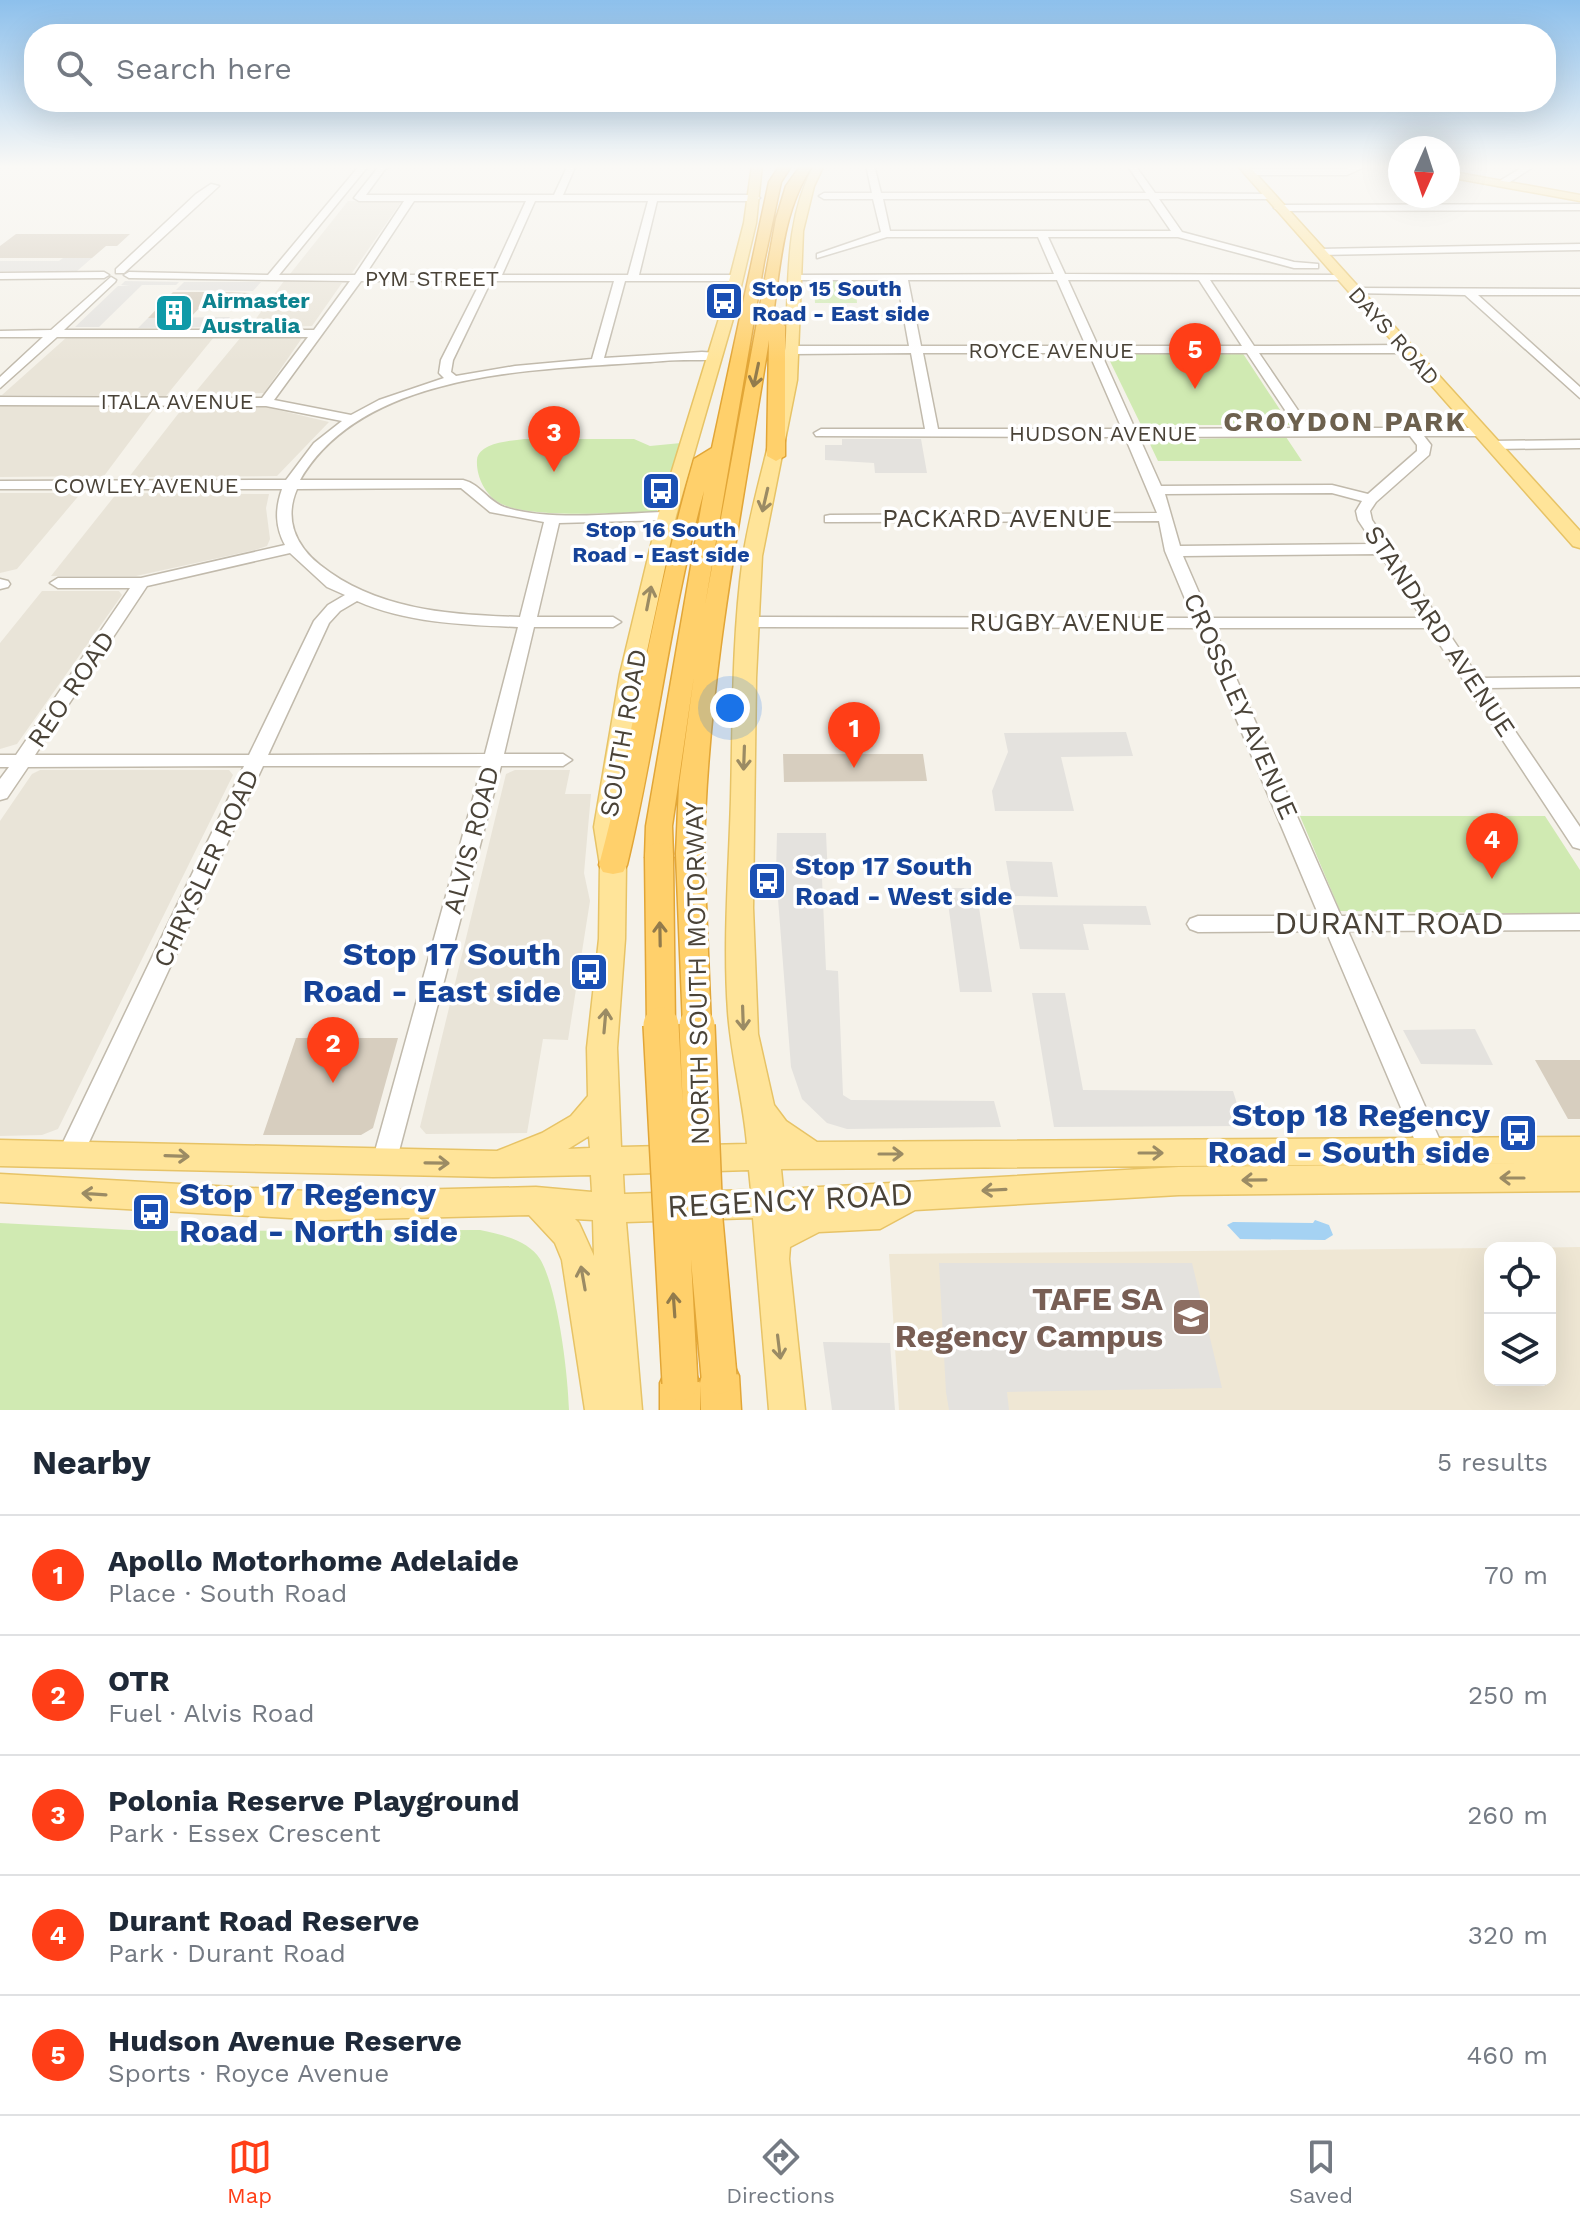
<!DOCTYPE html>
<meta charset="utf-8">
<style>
:root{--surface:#fff;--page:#f6f6f7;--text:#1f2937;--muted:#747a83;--line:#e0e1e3;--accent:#ff3e17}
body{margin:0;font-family:"Work Sans",sans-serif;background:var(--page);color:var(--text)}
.controls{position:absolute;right:24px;bottom:24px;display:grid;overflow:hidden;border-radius:16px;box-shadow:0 8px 32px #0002}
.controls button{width:72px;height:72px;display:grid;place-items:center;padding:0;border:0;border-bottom:2px solid var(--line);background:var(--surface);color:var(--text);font:40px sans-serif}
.compass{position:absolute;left:1388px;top:136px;width:72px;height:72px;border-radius:50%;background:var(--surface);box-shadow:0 8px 32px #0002;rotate:183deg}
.you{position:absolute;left:730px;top:708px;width:28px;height:28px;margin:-20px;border:6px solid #fff;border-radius:50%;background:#1a73e8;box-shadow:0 0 0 12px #1a73e833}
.badge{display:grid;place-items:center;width:52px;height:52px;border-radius:50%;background:var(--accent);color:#fff;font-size:26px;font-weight:700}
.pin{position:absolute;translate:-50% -66px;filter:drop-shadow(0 2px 4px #0008)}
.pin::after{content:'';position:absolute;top:42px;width:28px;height:24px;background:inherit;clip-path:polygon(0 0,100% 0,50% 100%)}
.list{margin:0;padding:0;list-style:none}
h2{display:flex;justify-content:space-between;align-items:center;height:104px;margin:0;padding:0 32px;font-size:34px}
h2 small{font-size:26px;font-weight:400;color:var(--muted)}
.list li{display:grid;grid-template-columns:52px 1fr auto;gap:24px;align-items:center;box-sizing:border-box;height:120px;padding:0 32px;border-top:2px solid var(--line)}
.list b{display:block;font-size:30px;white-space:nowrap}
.list p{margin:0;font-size:26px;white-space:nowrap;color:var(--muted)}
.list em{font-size:26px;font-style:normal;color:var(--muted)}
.icon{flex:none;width:44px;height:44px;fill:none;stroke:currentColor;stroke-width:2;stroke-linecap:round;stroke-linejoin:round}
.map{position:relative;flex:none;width:1580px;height:1410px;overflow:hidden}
.search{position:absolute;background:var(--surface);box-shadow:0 8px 32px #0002;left:24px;right:24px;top:24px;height:88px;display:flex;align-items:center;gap:20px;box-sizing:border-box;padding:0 28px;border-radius:32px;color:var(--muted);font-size:30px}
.sheet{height:704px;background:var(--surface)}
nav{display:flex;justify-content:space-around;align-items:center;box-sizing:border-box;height:112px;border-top:2px solid var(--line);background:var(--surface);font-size:22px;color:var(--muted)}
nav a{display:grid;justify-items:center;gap:4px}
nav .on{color:var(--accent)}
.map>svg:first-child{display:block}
</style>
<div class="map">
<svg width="1580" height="1410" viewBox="0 0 1580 1410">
<rect width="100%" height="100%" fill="#f5f2ea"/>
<path fill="#e9e4d8" d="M348 201 401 202 352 273 290 274Z
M284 281 342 283 312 326 249 328Z
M67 337H214L166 396 2 395Z
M241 337 302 338 264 393 193 395Z
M157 405 104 476 0 477V406Z
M185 405H257L329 422 277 476 129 477Z
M0 493H81L17 569 0 573Z
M117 493 269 494 266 508 270 539 267 546 255 550 136 576H51Z
M42 591H119L122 595 17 744 0 749V643Z
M40 770H229L233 775 58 1129 42 1135 0 1136V821L32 774Z
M515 770H570L565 794H591L584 873 590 901 568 1040 543 1039 527 1133 426 1134 420 1127 506 774Z"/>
<path fill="#efe7d4" d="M1580 1247V1410H899L889 1254 1490 1248V1380H1550V1248H1523Z"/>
<path fill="#d0eab2" d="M814 281H855L857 303H815Z
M1242 352 1290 425H1141L1106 353Z
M1286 437 1302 461H1158L1148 440Z
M524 439H634L650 446 681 443 657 512C622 512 525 520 498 502 485 494 476 476 477 460 479 442 511 441 524 439Z
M1300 816H1545L1580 870V914L1340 911Z
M0 1223 149 1231 480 1230C500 1234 528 1240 540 1259 558 1289 568 1374 569 1410H0Z"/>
<path fill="#e4e2de" d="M63 258H92L77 271H0V261H59Z
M125 281 179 282 176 285H142L99 327H75L118 286H130L121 285Z
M184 282H261L253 291 176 290Z
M230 317 222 327 138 328 148 318Z
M842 439H921L927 473H875L874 463 825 460V445H842Z
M1126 732 1133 756 1061 757 1074 811H995L992 791 1008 752 1004 733Z
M777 833H826L828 878H822L826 970 838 971 843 1095 851 1100 994 1101 1001 1127 847 1129 827 1123 802 1099 791 1067 776 873Z
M1006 861 1052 862 1058 897 1012 896Z
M946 888H976L992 992H960Z
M1012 905 1146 906 1151 925 1083 924 1089 950 1020 949Z
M1032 993H1065L1083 1090 1233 1091 1244 1126 1054 1127Z
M1475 1029 1493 1065 1421 1064 1403 1030Z
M939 1263H1192L1222 1388 1007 1392 1009 1410H949L946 1392Z
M823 1342 890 1343 895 1410H832Z"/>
<path fill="#a5d2f3" d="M1315 1220 1329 1225 1333 1235 1325 1240 1240 1239 1227 1225 1233 1222 1313 1223Z"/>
<path fill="#d7cebf" d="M16 234H130L117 246H106L92 258H0V246Z
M173 292H230L250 293 240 305H202L191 317 148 318Z
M783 754H923L927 781 784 782Z
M296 1038H398L373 1128 361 1135H263Z
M1535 1060H1580V1119H1568Z"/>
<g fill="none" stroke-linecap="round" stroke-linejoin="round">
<defs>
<path id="minor" d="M360 165H369L279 275H355L404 201H359L354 198 380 165H394L385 169 366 195H554L568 165H576L563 195H755L760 198 755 201H657L639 275H736L741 278 736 281H625L604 358 702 352 718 353V359C701 361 681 359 663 361 549 370 366 366 300 480H463C480 484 488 501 504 507 550 522 618 513 667 512L674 516 667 520 559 523 537 617H613L621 622 613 627H534L504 754H563L572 760 563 766H501L394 1170 385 1173 376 1170 372 1162 482 766H263L84 1153 80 1161 71 1164 62 1161 58 1153 244 766 28 767 7 798 0 800V779L9 767H0V755H16L130 588H58L50 583 58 578H141L285 545C275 526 275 509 282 489H0V481L286 480 314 443 342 421 266 406 0 405V397L262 398 308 337H57L0 388V377L43 337H0V331L51 330 111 277 116 280 115 282 64 330H314L350 281 129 278 124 275 129 272 268 275ZM414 201H526L492 275H365ZM535 201H648L628 275H502ZM361 281H481L441 360 439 373 444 378 379 400 351 415 274 400ZM491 281H614L592 359 515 366 456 376 451 372 453 360ZM461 488 490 512 544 522 520 617C450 615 376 610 320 565 295 545 284 519 297 489ZM290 553 327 587 345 595 328 605 314 621 249 755H35L147 586ZM357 601C406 623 465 625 518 627L485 754 268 755 329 623 340 611Z
M866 165H874L881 193H1146L1127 165H1135L1155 193 1272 194 1269 199H1159L1182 232 1294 262 1318 264V268H1294L1178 237H1048L1065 274 1346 275V279L1342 280H1210L1254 346 1405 345 1411 349 1405 353H1259L1310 428H1482L1489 432 1482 436H1424L1431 445 1429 455 1376 502 1370 511 1372 520 1479 678 1580 677V687L1486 688 1580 827V849L1573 847 1429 628H1214L1341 916 1580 914V930L1348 931 1449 1161 1445 1169 1436 1172 1427 1169 1326 931 1198 932 1190 929 1187 924 1190 919 1198 916H1319L1198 628 748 627 740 622 748 617 1193 618 1165 551 1159 521 825 522V516L830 515 1157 513 1125 437 816 436 814 433 821 429H925L911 353 793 354 787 350 793 346H909L897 280H795L791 279V275L1054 274 1038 237H887L817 258V254L881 232 873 199H824L819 196 824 193H872ZM883 199H1149L1171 231H890ZM908 280H1057L1086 346H921ZM1068 280H1199L1242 346H1098ZM923 353H1089L1122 429H938ZM1101 353H1247L1297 428 1135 429ZM1410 436 1417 445V451L1368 494 1332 485 1161 486 1139 437ZM1332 493 1362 501 1356 511 1358 520 1374 544 1180 546 1165 494ZM1380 554 1422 618H1210L1183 556Z
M1357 165H1369L1347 175H1248L1244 172 1248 169H1346Z
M1526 165H1536L1504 186H1498V182Z
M211 184 219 186 124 273H116V269L196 194Z
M1580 204V210L1279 211 1274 208 1279 205Z
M1580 244V250L1319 255 1314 252 1319 249Z
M0 273 104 272 109 275 104 278 0 279Z
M1354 288 1580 289V295H1478L1580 387V398L1465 295 1350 293V289Z
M1580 440V448L1492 449 1485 445 1492 441Z
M0 579 8 581 10 584 8 587 0 589Z"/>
<path id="major" d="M752 165H762L756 223 735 312 676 516 642 674 618 827 626 865 625 939 617 1048 621 1147 747 1144C743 1099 731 1056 728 1012 723 941 729 870 731 799 733 719 732 637 743 557 752 497 773 439 782 379 793 306 778 232 814 165H824L814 186 803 231 797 380 762 556 756 678 753 908 758 1034 774 1105 786 1121 817 1142 1580 1137V1163L781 1169 783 1189 1179 1167 1580 1163V1191L1179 1195 915 1210 880 1229 819 1232 790 1247 789 1259 805 1410H769L753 1218 626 1222 642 1410H585L562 1260 555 1243 529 1215 325 1220 0 1202V1174L325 1192 536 1187 592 1192 591 1175 493 1177 0 1166V1140L497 1151 542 1133 571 1116 588 1096 587 1048 599 939 600 865 594 827 620 674 658 516 721 312 744 223ZM589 1136 590 1148 568 1149ZM749 1170 751 1190 624 1194 623 1174ZM575 1219 593 1220 594 1256 579 1223Z
M1237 165H1248L1580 531V548L1573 546Z
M1394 165H1400V168L1395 167Z
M1448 171 1580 195V201L1448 177Z"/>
<path id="highway" d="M780 165H792L781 182 764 262 705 605 776 219 786 186 801 165H813C782 210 780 269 772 323H782L785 326V456L776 461 767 456 769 340C742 510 707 681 704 854L700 861 690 863 680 861 676 854 679 785 694 676 672 826 673 857 669 864 659 866 649 864 645 857 646 826 704 491C670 614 657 741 627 865L623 872 613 874 603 872 599 865C635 731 655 593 694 459L712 448 769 182Z
M719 1357 733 1363 739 1376 741 1410H701L700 1385V1410H660V1383L666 1370 680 1364 694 1370 700 1383 705 1363Z"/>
</defs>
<use href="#minor" stroke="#c1baac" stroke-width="3"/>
<use href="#major" stroke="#e7c366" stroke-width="3"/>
<use href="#highway" stroke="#e2a637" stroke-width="3"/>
<use href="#minor" fill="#fff" fill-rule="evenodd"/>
<use href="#major" fill="#ffe499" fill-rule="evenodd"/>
<use href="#highway" fill="#ffd06b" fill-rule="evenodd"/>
<defs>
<path id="highway-bridge-far1" d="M690 854 697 1027
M659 857 661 1027"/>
<path id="highway-bridge" d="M661 1025 680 1383
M697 1025 705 1220 719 1376"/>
</defs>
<use href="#highway-bridge-far1" stroke="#e2a637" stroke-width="31" stroke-linecap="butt"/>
<use href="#highway-bridge" stroke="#e2a637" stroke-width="38" stroke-linecap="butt"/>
<use href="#highway-bridge-far1" stroke="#ffd06b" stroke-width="28"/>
<use href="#highway-bridge" stroke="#ffd06b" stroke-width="35"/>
</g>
<defs><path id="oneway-shaft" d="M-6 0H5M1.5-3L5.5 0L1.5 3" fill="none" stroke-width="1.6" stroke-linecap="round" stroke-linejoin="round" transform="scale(2)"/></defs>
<g stroke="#927b4c">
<use href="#oneway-shaft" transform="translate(756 375) rotate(102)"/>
<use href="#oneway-shaft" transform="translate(660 934) rotate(-91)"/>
<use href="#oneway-shaft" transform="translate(674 1305) rotate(-94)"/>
</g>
<g stroke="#9b8b64">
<use href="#oneway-shaft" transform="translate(765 500) rotate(103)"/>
<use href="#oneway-shaft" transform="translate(649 598) rotate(-79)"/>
<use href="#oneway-shaft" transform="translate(744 758) rotate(92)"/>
<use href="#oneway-shaft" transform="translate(743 1018) rotate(88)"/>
<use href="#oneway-shaft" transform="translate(605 1021) rotate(-85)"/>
<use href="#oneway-shaft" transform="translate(1151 1153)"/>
<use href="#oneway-shaft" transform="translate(891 1154)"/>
<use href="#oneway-shaft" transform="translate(177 1156) rotate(2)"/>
<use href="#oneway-shaft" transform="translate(437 1163) rotate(1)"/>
<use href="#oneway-shaft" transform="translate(1512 1178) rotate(180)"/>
<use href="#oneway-shaft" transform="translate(1254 1180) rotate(179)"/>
<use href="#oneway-shaft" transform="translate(994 1190) rotate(177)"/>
<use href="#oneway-shaft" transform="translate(94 1194) rotate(-176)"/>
<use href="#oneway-shaft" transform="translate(583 1278) rotate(-100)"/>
<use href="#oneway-shaft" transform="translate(779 1347) rotate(83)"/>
</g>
<linearGradient id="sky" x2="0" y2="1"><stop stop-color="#8dc0ec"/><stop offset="0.46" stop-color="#faf9f6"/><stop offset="1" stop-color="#faf9f6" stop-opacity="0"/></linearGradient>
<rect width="1580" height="362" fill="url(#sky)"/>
<defs>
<symbol id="bus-square" viewBox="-11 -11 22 22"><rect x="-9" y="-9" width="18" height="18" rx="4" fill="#1a4fb4" stroke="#fff"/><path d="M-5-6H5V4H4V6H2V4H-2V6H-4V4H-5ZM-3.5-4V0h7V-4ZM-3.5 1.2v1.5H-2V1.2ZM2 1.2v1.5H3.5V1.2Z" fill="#fff"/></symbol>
<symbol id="building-square" viewBox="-11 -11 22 22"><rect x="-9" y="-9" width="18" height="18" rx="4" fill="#0f9aa8" stroke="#fff"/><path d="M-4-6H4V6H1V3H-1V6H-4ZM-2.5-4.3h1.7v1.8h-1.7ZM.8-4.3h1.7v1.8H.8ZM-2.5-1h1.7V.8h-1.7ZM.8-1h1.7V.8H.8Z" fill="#fff"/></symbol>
<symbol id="university-square" viewBox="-11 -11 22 22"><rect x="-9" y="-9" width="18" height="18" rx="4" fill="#8d6e63" stroke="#fff"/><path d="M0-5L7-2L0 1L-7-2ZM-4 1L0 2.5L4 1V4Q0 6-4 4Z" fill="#fff"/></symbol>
</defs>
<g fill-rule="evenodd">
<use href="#bus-square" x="702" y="279" width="44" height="44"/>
<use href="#building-square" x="152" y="291" width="44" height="44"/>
<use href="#bus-square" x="639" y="469" width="44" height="44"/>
<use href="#bus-square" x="745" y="859" width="44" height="44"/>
<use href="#bus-square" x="567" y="950" width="44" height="44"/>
<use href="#bus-square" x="1496" y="1111" width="44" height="44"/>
<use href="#bus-square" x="129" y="1190" width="44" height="44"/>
<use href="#university-square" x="1169" y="1295" width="44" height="44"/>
</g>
<g text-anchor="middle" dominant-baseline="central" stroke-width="7" stroke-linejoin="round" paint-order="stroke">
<g font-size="22" fill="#4a4338" stroke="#fff">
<text x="432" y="278">PYM STREET</text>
<text transform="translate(1394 336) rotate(48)">DAYS ROAD</text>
<text x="1051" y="350">ROYCE AVENUE</text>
<text x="177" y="401">ITALA AVENUE</text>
<text x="1103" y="433">HUDSON AVENUE</text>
<text x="146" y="485">COWLEY AVENUE</text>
</g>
<g font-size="22" font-weight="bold" fill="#164399" stroke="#fff" text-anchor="start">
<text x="752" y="288">Stop 15 South<tspan x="752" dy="25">Road - East side</tspan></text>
<text x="661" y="529" text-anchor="middle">Stop 16 South<tspan x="661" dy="25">Road - East side</tspan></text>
</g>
<g font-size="22" font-weight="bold" fill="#0d838f" stroke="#fff" text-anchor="start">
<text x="202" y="300">Airmaster<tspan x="202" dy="25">Australia</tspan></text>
</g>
<g font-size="26" fill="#4a4338" stroke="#fff">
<text x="997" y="518">PACKARD AVENUE</text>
<text x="1067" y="622">RUGBY AVENUE</text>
<text transform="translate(1440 631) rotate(56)">STANDARD AVENUE</text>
<text transform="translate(71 689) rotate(-56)">REO ROAD</text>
<text transform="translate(1241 706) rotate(66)">CROSSLEY AVENUE</text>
<text transform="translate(623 733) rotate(-80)">SOUTH ROAD</text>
<text transform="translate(471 840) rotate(-75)">ALVIS ROAD</text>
<text transform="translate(206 868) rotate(-65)">CHRYSLER ROAD</text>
<text transform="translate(697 973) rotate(-91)">NORTH SOUTH MOTORWAY</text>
</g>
<g font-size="26" font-weight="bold" fill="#164399" stroke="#fff" text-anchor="start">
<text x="795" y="866">Stop 17 South<tspan x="795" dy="30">Road - West side</tspan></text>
</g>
<g font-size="28" font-weight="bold" letter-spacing="2" fill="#6d614e" stroke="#fff">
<text x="1345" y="421">CROYDON PARK</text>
</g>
<g font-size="32" fill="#4a4338" stroke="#fff">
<text x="1389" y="923">DURANT ROAD</text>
<text transform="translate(790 1200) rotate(-3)">REGENCY ROAD</text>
</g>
<g font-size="32" font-weight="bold" fill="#164399" stroke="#fff" text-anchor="end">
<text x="561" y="954">Stop 17 South<tspan x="561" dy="37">Road - East side</tspan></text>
<text x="1490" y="1115">Stop 18 Regency<tspan x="1490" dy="37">Road - South side</tspan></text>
<text x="179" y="1194" text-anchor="start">Stop 17 Regency<tspan x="179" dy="37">Road - North side</tspan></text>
</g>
<g font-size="32" font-weight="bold" fill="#785e54" stroke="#fff" text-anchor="end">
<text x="1163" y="1299">TAFE SA<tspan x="1163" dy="37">Regency Campus</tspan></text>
</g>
</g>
</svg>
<div class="controls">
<button><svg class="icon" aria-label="locate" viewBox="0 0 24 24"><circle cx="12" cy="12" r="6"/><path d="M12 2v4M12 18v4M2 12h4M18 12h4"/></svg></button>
<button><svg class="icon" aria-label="layers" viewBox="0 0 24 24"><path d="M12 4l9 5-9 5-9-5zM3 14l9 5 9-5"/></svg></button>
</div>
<svg class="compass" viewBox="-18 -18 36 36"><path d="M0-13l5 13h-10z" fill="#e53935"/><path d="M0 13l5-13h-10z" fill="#747a83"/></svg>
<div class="you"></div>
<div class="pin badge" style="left:854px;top:768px">1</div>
<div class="pin badge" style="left:333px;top:1083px">2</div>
<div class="pin badge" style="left:554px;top:472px">3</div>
<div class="pin badge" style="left:1492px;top:879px">4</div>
<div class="pin badge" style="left:1195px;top:389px">5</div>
<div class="search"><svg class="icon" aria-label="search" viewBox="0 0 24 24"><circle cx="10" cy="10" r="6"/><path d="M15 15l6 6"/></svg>Search here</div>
</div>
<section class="sheet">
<h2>Nearby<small>5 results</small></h2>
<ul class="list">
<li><span class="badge">1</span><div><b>Apollo Motorhome Adelaide</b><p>Place · South Road</p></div><em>70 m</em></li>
<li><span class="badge">2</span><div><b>OTR</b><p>Fuel · Alvis Road</p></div><em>250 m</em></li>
<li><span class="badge">3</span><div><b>Polonia Reserve Playground</b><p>Park · Essex Crescent</p></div><em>260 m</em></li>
<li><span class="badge">4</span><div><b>Durant Road Reserve</b><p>Park · Durant Road</p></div><em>320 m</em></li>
<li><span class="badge">5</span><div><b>Hudson Avenue Reserve</b><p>Sports · Royce Avenue</p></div><em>460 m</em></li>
</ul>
</section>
<nav>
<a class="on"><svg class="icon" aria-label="map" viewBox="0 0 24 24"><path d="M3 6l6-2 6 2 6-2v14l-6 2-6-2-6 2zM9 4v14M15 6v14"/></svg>Map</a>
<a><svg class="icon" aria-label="directions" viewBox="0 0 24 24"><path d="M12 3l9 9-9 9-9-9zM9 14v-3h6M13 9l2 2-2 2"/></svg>Directions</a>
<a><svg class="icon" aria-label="saved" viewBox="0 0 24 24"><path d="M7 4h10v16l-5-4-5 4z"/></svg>Saved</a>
</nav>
